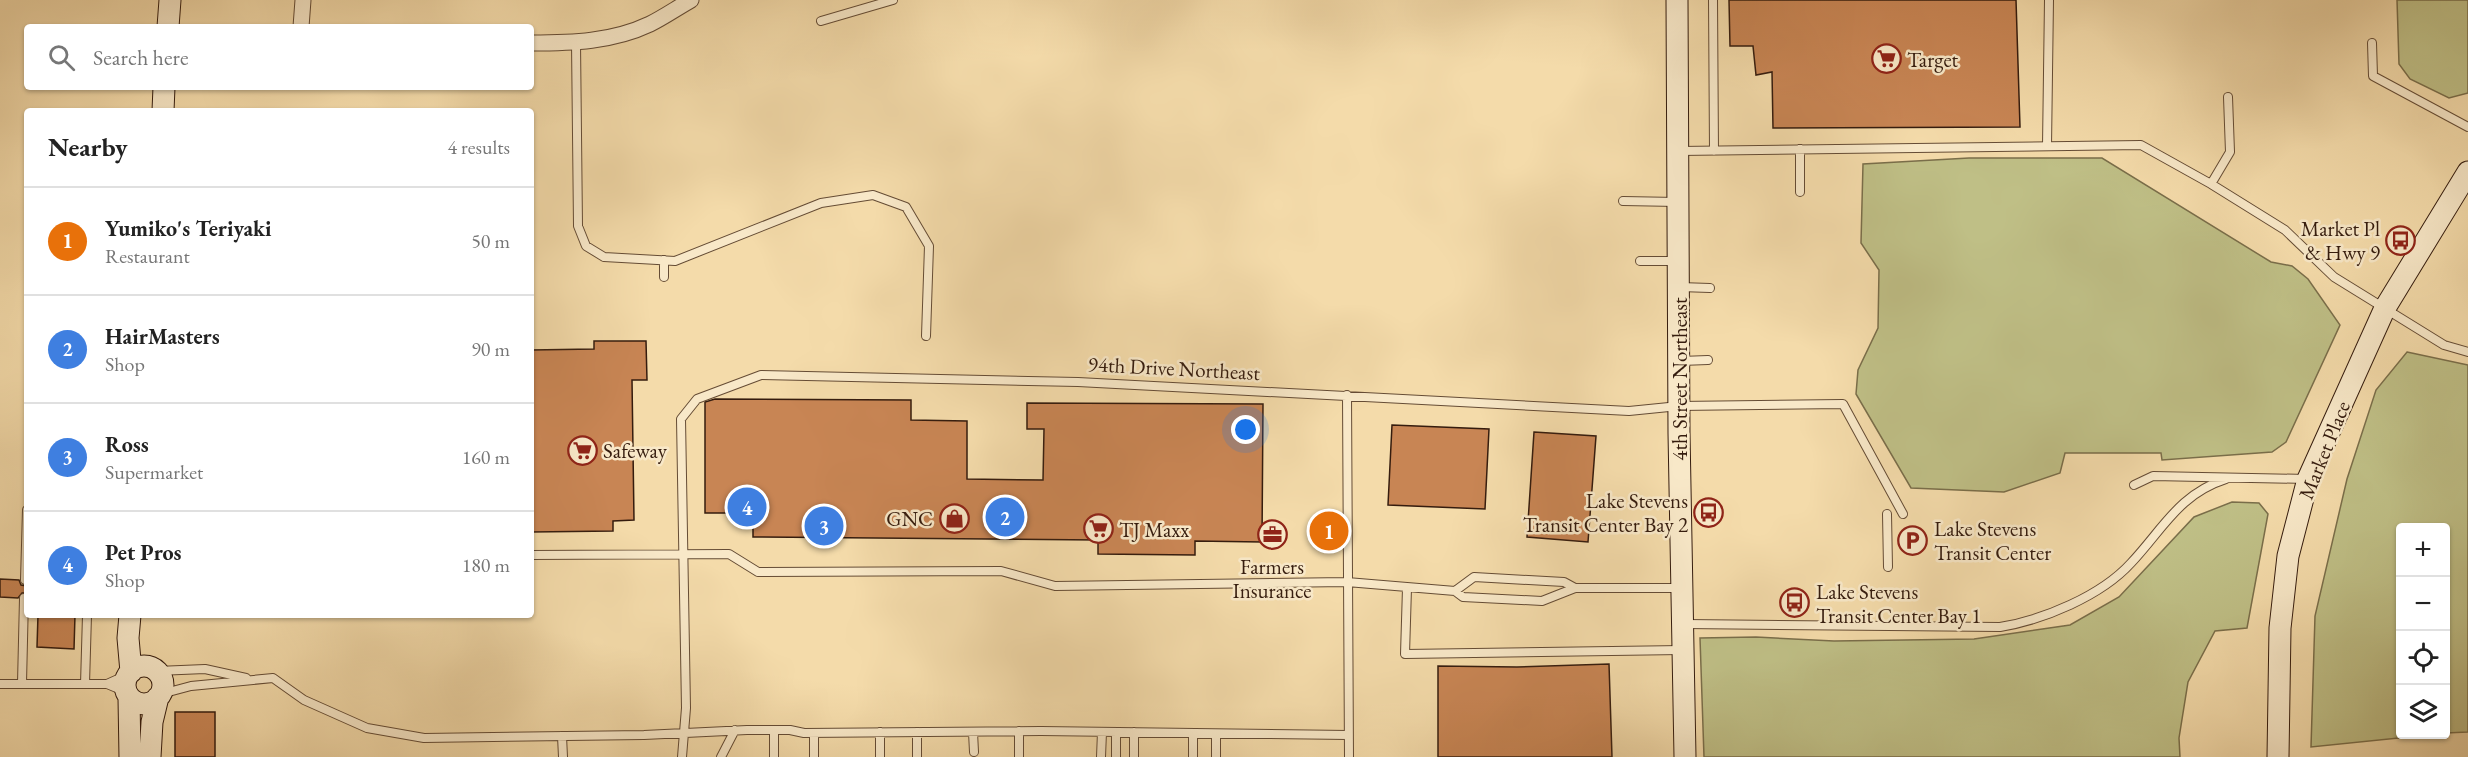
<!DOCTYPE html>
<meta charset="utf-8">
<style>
:root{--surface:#fff;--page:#f6f6f6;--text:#222;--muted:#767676;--line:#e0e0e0;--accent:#8f2418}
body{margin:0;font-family:"EB Garamond",serif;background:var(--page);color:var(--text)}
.controls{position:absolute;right:18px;bottom:18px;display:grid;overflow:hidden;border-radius:6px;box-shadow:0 2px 4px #0004}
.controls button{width:54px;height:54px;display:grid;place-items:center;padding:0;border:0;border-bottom:2px solid var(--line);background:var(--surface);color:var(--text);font:30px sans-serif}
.you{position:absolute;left:1246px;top:430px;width:21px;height:21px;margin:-15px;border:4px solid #fff;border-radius:50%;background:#1a73e8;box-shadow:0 0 0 9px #1a73e833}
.badge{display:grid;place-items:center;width:39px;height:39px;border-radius:50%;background:var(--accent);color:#fff;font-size:20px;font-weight:700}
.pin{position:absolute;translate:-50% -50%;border:3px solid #fff;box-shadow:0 2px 6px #0006}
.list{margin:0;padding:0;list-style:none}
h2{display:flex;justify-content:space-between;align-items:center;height:78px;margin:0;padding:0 24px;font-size:26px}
h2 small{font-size:20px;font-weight:400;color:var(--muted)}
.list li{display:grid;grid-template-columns:39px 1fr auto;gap:18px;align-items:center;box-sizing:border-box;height:108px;padding:0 24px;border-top:2px solid var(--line)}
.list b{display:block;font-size:22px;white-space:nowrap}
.list p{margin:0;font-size:20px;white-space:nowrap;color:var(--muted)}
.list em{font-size:20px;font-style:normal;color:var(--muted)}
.icon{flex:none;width:33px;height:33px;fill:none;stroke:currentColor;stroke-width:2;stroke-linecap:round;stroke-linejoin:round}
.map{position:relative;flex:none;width:2468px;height:757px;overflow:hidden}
.search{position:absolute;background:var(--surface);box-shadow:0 2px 4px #0004;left:24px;top:24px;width:510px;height:66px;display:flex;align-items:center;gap:15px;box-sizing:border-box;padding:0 21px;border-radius:6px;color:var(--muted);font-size:22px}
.panel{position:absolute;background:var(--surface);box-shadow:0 2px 4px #0004;left:24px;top:108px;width:510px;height:510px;border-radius:6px}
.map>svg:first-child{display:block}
</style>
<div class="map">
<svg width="2468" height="757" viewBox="0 0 2468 757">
<rect width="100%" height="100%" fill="#f4dbaa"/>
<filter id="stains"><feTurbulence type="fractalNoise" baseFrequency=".00333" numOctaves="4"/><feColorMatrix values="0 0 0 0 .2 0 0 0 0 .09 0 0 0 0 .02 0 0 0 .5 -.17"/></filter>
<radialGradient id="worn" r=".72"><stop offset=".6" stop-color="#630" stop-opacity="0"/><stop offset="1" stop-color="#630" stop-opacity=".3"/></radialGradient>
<path fill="#bfbf86" stroke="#7a6e4a" stroke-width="1.5" d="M2397 0H2468V93L2449 98 2410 79 2399 64Z
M1969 158H2102L2271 262 2292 266 2308 279 2340 325 2286 442 2272 452 2162 460 2161 453H2065L2060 473 2004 492 1911 488 1856 394 1858 370 1878 328 1879 270 1861 243 1863 164Z
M2407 352 2468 365V732L2446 733V528H2400V734L2428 735 2311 747 2315 616 2347 479 2376 390Z
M2232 502 2259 503 2268 514 2247 628 2215 631 2188 682 2179 738 2180 757H1704L1700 638 1756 637 1834 641 1974 639 2070 625 2119 597 2194 517Z"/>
<path fill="#c88554" stroke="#351c0e" stroke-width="1.5" d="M1729 0H2016L2020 127 1773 128 1772 72 1756 75 1753 46H1730Z
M594 341H646L647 380H632L634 520 613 521V531L531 532V350L594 349Z
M715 399 911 400V420L967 421V479L1043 480 1044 429H1027V403L1263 404 1262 542 1195 541V555L1098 554V540L753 537V513H705V402Z
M1392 425 1489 429 1485 509 1388 505Z
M1534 432 1596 436 1588 542 1527 537Z
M0 579 19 580 21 585 27 586V593H22L18 598 0 597Z
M38 615H75L74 649 37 647Z
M1609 664 1612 757H1438V666L1517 667Z
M175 712H215V757H175Z"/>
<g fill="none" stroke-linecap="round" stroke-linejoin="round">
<defs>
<path id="lane" d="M1713 0 1714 151
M821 21 893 0
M576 43 578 226 586 246 604 257 675 261 821 203 873 195 906 207 929 246 926 336
M2372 43 2373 76 2468 127
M2047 146 2049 0
M1679 151 2141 145 2211 184 2285 230 2334 277 2444 345 2468 352
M2211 184 2230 152 2228 97
M1800 192V149
M1623 201 1677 202
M1640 261H1677
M664 277V260
M1680 287 1710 288
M1681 361 1708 360
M1347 395 1349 757
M2134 485 2153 476 2307 479
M1887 514 1888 567
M531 555 729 554 758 572 1001 571 1055 586 1347 582 1455 591 1463 597 1542 601 1575 588H1681
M25 580 27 510
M1407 588 1405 654 1682 650
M1455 591 1474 577 1564 582 1575 588
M1685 624 2000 627C2043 620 2101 596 2131 563 2163 529 2179 494 2226 479
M157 671 205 669 246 678
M22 683 24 598
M0 684H107L126 692
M85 684 87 615
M107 684 129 674
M161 694 191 686 273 678 304 700 367 728 424 738 644 735 747 730H790L804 733 1041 731 1348 735
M774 730V757
M880 732V757
M917 732V757
M973 732 974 752
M1116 732V757
M1193 734V757
M562 736 563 757
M682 757 686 708 681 419 697 399 761 375 1078 382 1629 411 1679 406 1843 404 1903 514
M721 757 735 730
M814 757V733
M1019 757V731
M1101 757 1102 732
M1134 757V732
M1216 757V734"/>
<path id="street" d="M301 27 303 0
M531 43C572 43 612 42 650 24 664 17 677 8 691 0"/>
<path id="secondary" d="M1677 0 1679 433 1685 757
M168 27 170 0
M163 111 164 87
M130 615 128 638 131 672
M125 685a19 19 0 1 1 38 0a19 19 0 1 1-38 0Z
M129 698 130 757
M150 757 152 722 158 697
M2278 757 2280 628 2288 556 2308 479 2385 308 2468 172"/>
</defs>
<use href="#lane" stroke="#654c35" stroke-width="10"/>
<use href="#street" stroke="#654c35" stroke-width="17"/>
<use href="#secondary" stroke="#351c0e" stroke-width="23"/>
<use href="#lane" stroke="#f8e8c8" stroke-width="8"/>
<use href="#street" stroke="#f8e8c8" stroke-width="15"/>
<use href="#secondary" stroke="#f8e8c8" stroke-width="21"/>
</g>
<defs>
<symbol id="supermarket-ring" viewBox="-11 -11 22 22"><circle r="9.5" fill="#f8e8c8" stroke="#8f2418" stroke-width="1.5"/><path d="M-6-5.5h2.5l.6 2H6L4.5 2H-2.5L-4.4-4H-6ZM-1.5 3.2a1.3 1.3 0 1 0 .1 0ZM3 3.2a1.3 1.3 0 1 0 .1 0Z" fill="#8f2418"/></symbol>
<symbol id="bus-ring" viewBox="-11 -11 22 22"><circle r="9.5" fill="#f8e8c8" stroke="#8f2418" stroke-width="1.5"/><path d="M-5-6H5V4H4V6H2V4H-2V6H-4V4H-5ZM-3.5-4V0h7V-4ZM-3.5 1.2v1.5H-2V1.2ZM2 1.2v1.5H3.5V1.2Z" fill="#8f2418"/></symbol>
<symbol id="shop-ring" viewBox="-11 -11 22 22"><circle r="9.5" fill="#f8e8c8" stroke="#8f2418" stroke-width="1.5"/><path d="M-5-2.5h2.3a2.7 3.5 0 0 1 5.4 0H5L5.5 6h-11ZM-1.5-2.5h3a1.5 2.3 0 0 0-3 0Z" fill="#8f2418"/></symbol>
<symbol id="office-ring" viewBox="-11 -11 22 22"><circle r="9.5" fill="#f8e8c8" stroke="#8f2418" stroke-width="1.5"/><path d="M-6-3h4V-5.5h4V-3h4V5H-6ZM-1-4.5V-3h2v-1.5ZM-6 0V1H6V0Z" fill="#8f2418"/></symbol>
<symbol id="parking-ring" viewBox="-11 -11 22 22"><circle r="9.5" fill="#f8e8c8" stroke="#8f2418" stroke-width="1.5"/><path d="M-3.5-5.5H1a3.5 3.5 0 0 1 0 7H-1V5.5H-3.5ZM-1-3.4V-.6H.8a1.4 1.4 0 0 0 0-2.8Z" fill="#8f2418"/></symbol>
</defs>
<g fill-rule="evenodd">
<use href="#supermarket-ring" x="1870" y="42" width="33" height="33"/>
<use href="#bus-ring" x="2384" y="224" width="33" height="33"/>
<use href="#supermarket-ring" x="566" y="434" width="33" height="33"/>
<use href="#bus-ring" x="1692" y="496" width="33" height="33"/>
<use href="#shop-ring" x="938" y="502" width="33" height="33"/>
<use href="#supermarket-ring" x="1082" y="512" width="33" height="33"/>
<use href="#office-ring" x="1256" y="518" width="33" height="33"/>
<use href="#parking-ring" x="1896" y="524" width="33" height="33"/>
<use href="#bus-ring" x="1778" y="586" width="33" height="33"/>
</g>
<g text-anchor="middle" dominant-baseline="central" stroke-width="5" stroke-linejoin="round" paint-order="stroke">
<g font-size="21" fill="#351c0e" stroke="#f8e8c8" text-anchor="start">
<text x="1907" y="59">Target</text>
<text x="2380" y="228" text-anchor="end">Market Pl<tspan x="2380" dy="24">&amp; Hwy 9</tspan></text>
<text x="603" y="450">Safeway</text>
<text x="1688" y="500" text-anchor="end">Lake Stevens<tspan x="1688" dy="24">Transit Center Bay 2</tspan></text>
<text x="933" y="518" text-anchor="end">GNC</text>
<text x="1934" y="528">Lake Stevens<tspan x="1934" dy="24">Transit Center</tspan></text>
<text x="1119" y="529">TJ Maxx</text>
<text x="1272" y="566" text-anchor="middle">Farmers<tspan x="1272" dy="24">Insurance</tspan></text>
<text x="1816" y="591">Lake Stevens<tspan x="1816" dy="24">Transit Center Bay 1</tspan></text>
</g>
<g font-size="21" fill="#351c0e" stroke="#f8e8c8">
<text transform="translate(1174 368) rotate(3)">94th Drive Northeast</text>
<text transform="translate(1679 379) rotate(-90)">4th Street Northeast</text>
<text transform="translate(2324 450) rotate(-68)">Market Place</text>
</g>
</g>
<rect width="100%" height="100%" filter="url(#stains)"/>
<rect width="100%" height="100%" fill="url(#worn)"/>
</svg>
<div class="controls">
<button>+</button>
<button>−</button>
<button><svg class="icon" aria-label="locate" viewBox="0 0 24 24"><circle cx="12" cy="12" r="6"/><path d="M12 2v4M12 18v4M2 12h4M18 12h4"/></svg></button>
<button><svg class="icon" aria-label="layers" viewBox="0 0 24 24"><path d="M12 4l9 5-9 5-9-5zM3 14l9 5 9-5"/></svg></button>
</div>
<div class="you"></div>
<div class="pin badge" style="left:1329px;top:531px;background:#e8710a">1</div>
<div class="pin badge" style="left:1005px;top:517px;background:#3f7fe0">2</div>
<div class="pin badge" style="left:824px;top:526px;background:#3f7fe0">3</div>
<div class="pin badge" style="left:747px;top:507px;background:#3f7fe0">4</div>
<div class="search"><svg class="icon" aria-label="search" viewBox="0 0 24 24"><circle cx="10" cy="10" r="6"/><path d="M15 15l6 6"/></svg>Search here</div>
<section class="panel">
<h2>Nearby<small>4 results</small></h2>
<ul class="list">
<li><span class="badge" style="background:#e8710a">1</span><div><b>Yumiko's Teriyaki</b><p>Restaurant</p></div><em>50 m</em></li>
<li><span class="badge" style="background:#3f7fe0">2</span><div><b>HairMasters</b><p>Shop</p></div><em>90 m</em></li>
<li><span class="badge" style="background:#3f7fe0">3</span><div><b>Ross</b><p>Supermarket</p></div><em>160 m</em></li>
<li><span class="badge" style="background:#3f7fe0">4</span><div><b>Pet Pros</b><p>Shop</p></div><em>180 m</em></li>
</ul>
</section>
</div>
